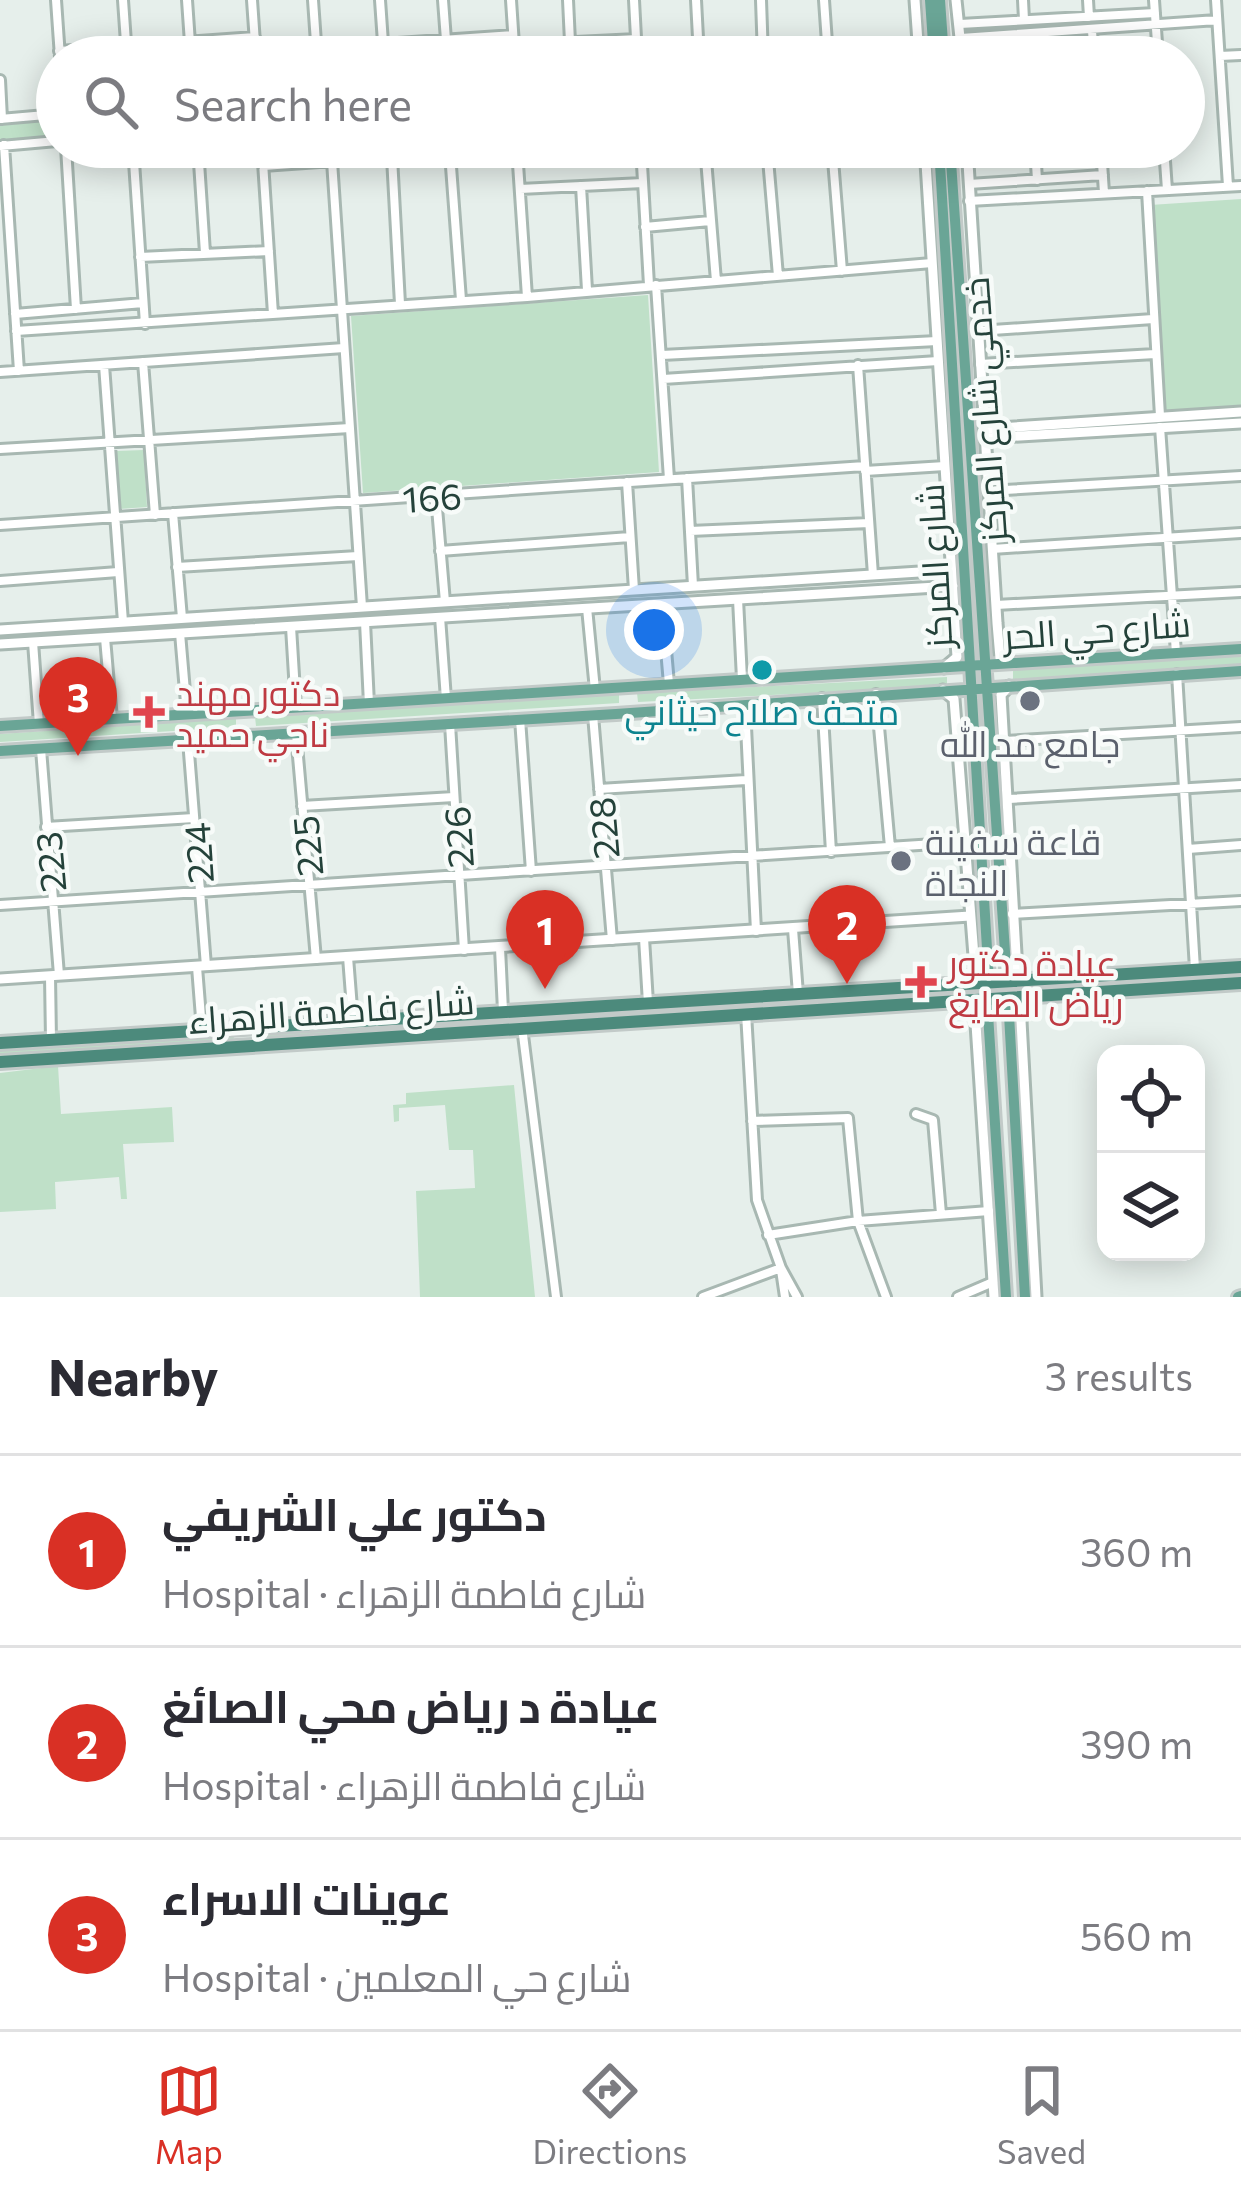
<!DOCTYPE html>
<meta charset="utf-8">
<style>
:root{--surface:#fff;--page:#f2f2f3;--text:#2b2b33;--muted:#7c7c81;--line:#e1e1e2;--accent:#d93025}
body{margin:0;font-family:Commissioner,Cairo,sans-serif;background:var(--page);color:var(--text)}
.controls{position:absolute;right:36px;bottom:36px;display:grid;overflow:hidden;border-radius:24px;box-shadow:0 6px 30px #0003}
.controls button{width:108px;height:108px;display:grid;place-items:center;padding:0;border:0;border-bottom:3px solid var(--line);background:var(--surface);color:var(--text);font:60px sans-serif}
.you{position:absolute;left:654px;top:630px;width:42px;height:42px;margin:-30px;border:9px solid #fff;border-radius:50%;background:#1a73e8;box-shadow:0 0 0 18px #1a73e833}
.badge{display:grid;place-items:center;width:78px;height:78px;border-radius:50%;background:var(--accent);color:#fff;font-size:39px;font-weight:700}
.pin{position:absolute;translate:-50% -99px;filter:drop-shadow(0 3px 6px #0008)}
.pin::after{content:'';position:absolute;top:63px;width:42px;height:36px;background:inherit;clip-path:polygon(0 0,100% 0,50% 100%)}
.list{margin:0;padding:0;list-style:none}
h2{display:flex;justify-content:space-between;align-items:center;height:156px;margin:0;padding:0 48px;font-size:51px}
h2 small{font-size:39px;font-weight:400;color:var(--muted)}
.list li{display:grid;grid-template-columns:78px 1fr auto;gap:36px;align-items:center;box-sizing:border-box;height:192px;padding:0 48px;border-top:3px solid var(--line)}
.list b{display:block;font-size:45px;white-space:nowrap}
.list p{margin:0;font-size:39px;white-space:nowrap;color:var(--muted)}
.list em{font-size:39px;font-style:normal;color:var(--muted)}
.icon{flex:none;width:66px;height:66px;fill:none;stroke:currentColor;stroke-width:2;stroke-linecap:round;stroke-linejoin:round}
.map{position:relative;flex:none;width:1241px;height:1297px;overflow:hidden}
.search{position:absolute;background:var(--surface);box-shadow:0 6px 30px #0003;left:36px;right:36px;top:36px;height:132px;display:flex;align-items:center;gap:30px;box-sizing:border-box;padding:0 42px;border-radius:66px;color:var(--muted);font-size:45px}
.sheet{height:732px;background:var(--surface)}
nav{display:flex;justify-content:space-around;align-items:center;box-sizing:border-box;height:168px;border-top:3px solid var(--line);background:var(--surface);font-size:33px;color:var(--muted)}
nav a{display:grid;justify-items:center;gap:6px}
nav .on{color:var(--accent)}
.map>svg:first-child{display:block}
</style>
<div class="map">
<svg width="1241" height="1297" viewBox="0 0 1241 1297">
<rect width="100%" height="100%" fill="#e6efeb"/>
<path fill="#bfe0c8" d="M482 48V57H390V51Z
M57 119V136L0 141V124Z
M272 147H449L273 159Z
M1241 199V407L1162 412 1150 205Z
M648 295 659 472 363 493 351 316Z
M144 450 147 507 119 509 115 451Z
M1241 656V665L1013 680V669Z
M947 677V686L638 702 637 693Z
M619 694V703L256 726 255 717Z
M236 718V727L0 742V734Z
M1241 971V978L917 997 914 993Z
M891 993 888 999 256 1038 253 1035Z
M235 1034 233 1040 0 1056V1048Z
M58 1066 61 1114 172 1107 174 1142 123 1144 127 1199H121L119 1177 55 1182 56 1209 0 1212V1073Z
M514 1085 535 1297H420L416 1191 475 1188 473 1150H449L445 1105 399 1108V1121L394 1122 393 1105 406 1104V1093Z"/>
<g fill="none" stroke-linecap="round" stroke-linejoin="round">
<defs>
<path id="minor" d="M56 0 60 57
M123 0 127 57
M187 0 190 43
M252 0 256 57
M313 0 317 57
M380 0 384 57
M443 0 446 40
M511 0 514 45 637 39
M568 0 570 42
M634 0 637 57
M696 0 699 57
M761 0 763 57
M824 0 828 57
M1023 0 1024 20
M1088 0 1089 17
M1154 0 1158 57
M1216 0 1228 186
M960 24 1155 13
M1092 31 1094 57
M1027 35 1028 57
M486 37 487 57
M961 38 1217 20
M383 44 513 35
M59 51 255 37
M1220 56 1241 55
M0 80 2 119
M0 119 57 114
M4 145 19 371
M1 146 57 141
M66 147 76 309
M133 147 145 324
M198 147 205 253
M262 147 273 314
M641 147 649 285
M705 147 716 281
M767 147 778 276
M832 147 842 271
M1035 147 1037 180
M1101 147 1104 193
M1164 147 1167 190
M517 149 527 297
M450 153 461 300
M392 157 400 304
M332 161 362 607
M263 166 517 148
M969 184 1103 175
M581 186 587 290
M520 189 643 183
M1147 191 1160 416
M969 201 1241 186
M645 227 710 221
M140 257 269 251
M656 285 669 479
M15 314 143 303
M16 331 527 297 932 263
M978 331 1153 319
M662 355 937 341
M143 362 155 515
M980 364 1155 354
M104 365 123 622
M858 365 873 575
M0 372 344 348
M663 379 938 361
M1160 427 1176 653
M0 449 350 428
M865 471 945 466
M687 478 693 586
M627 482 634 590
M988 491 1241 476
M436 496 445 602
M173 513 182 618
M0 525 865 466
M690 531 869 523
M992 549 1241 533
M440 551 630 537
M177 567 358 556
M0 581 118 572
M738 599 742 679
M662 604 669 684
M996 605 1241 592
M587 608 595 690
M440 617 446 699
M365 622 369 704
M291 627 296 708
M180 633 187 715
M105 638 112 719
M33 642 39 724
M1177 674 1195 969
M876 694 890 847
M822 698 831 852
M745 706 756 931
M593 715 612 940
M520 719 531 871
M450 724 464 950
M296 734 316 959
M188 740 206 966
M1005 741 1241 727
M41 749 59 975
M599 789 746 780
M1009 799 1241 785
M302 806 454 797
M46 827 194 818
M1188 849 1241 845
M0 905 965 842
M1012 914 1241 901
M793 929 798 994
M644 938 648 1003
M500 948 503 1011
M348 957 353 1021
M197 967 202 1030
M50 976 51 1040
M746 1013 757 1200 781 1268 797 1297
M522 1027 556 1297
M916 1114 933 1120 941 1214
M752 1121 848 1118 858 1221 886 1297
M768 1235 858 1221 989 1211
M781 1270 785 1297
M703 1297 781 1268
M958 1297 993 1282"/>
<path id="tertiary" d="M915 0 919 57
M956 0 962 57
M925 147 957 657 944 668
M967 147 997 623 1000 658 1007 663
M984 429 1241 412
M985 438 1241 423
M0 630 951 570
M0 644 953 586
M1009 686 1001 695 1017 971 1026 978
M943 690 954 699 975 969 968 982
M0 979 970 916
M967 1001 975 1009 994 1297
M1036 1297 1021 1021 1027 1007 1038 997"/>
<path id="primary" d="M930 0 934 57
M940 0 944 57
M939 147 989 982
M950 147 1007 981
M0 726 1241 649
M0 751 616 714 1241 671
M1008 997 1025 1297
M987 998 1006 1297
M1238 1297 1241 1296"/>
<path id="trunk" d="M0 1043 1241 967
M0 1062 1241 983"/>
</defs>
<use href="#minor" stroke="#a8b8b2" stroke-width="14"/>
<use href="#tertiary" stroke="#a8b8b2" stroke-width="15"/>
<use href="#primary" stroke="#c2cac8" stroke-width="16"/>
<use href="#trunk" stroke="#c2cac8" stroke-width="18"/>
<use href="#minor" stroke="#fff" stroke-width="8"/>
<use href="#tertiary" stroke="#fff" stroke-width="9"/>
<use href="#primary" stroke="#6aa596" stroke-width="10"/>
<use href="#trunk" stroke="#4c8a7c" stroke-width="12"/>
</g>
<circle fill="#0f9aa8" stroke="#f7fbf9" stroke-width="4.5" cx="762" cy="670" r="12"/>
<g fill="#6b7280" stroke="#f7fbf9" stroke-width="4.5">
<circle cx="1030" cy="701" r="12"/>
<circle cx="901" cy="861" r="12"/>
</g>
<g fill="#e0444e" stroke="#f7fbf9" stroke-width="4.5">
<path d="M143 694h12v12h12v12h-12v12h-12v-12h-12v-12h12z"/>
<path d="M915 964h12v12h12v12h-12v12h-12v-12h-12v-12h12z"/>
</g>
<g text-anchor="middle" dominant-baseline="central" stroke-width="9" stroke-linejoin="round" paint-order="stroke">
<g font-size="36" fill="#24423a" stroke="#f7fbf9">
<text transform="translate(983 410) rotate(-94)">خدمي شارع المركز</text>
<text transform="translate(432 496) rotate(-4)">166</text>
<text transform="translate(933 566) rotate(-93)">شارع المركز</text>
<text transform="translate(1097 628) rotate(-4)">شارع حي الحر</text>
<text transform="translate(602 828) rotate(-95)">228</text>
<text transform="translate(457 837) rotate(-94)">226</text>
<text transform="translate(306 846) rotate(-95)">225</text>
<text transform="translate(197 853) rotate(-94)">224</text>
<text transform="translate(49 862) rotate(-95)">223</text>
<text transform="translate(331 1009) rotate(-4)">شارع فاطمة الزهراء</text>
</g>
<g font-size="36" fill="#be3a42" stroke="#f7fbf9" text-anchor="start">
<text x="176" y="691">دكتور مهند<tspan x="176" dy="41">ناجي حميد</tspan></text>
<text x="948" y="961">عيادة دكتور<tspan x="948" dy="41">رياض الصايغ</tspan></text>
</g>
<g font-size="36" fill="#0d838f" stroke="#f7fbf9">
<text x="762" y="710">متحف صلاح حيثاني</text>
</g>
<g font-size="36" fill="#5b616d" stroke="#f7fbf9">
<text x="1030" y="742">جامع مد الله</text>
<text x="925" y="840" text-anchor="start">قاعة سفينة<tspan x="925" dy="41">النجاة</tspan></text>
</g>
</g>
</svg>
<div class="controls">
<button><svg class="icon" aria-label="locate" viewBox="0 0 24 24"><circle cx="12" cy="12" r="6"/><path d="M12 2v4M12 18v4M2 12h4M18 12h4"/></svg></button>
<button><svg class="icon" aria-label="layers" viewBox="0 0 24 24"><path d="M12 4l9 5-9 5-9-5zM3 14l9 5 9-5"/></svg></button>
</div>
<div class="you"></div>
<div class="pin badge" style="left:545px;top:989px">1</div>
<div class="pin badge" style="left:847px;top:984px">2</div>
<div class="pin badge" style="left:78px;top:756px">3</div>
<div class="search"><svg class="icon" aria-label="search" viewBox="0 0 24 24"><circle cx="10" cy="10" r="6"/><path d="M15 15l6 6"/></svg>Search here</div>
</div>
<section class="sheet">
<h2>Nearby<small>3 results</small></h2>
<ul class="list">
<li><span class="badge">1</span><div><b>دكتور علي الشريفي</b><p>Hospital · شارع فاطمة الزهراء</p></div><em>360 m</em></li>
<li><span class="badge">2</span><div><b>عيادة د رياض محي الصائغ</b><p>Hospital · شارع فاطمة الزهراء</p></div><em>390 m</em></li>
<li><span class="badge">3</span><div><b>عوينات الاسراء</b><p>Hospital · شارع حي المعلمين</p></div><em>560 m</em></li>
</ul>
</section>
<nav>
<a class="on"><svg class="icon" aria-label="map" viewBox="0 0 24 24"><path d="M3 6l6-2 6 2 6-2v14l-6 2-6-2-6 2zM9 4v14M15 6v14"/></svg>Map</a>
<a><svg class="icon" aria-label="directions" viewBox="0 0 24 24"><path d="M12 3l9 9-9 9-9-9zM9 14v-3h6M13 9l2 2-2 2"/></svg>Directions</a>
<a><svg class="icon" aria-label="saved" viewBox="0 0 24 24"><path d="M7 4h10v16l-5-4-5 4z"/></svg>Saved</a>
</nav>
